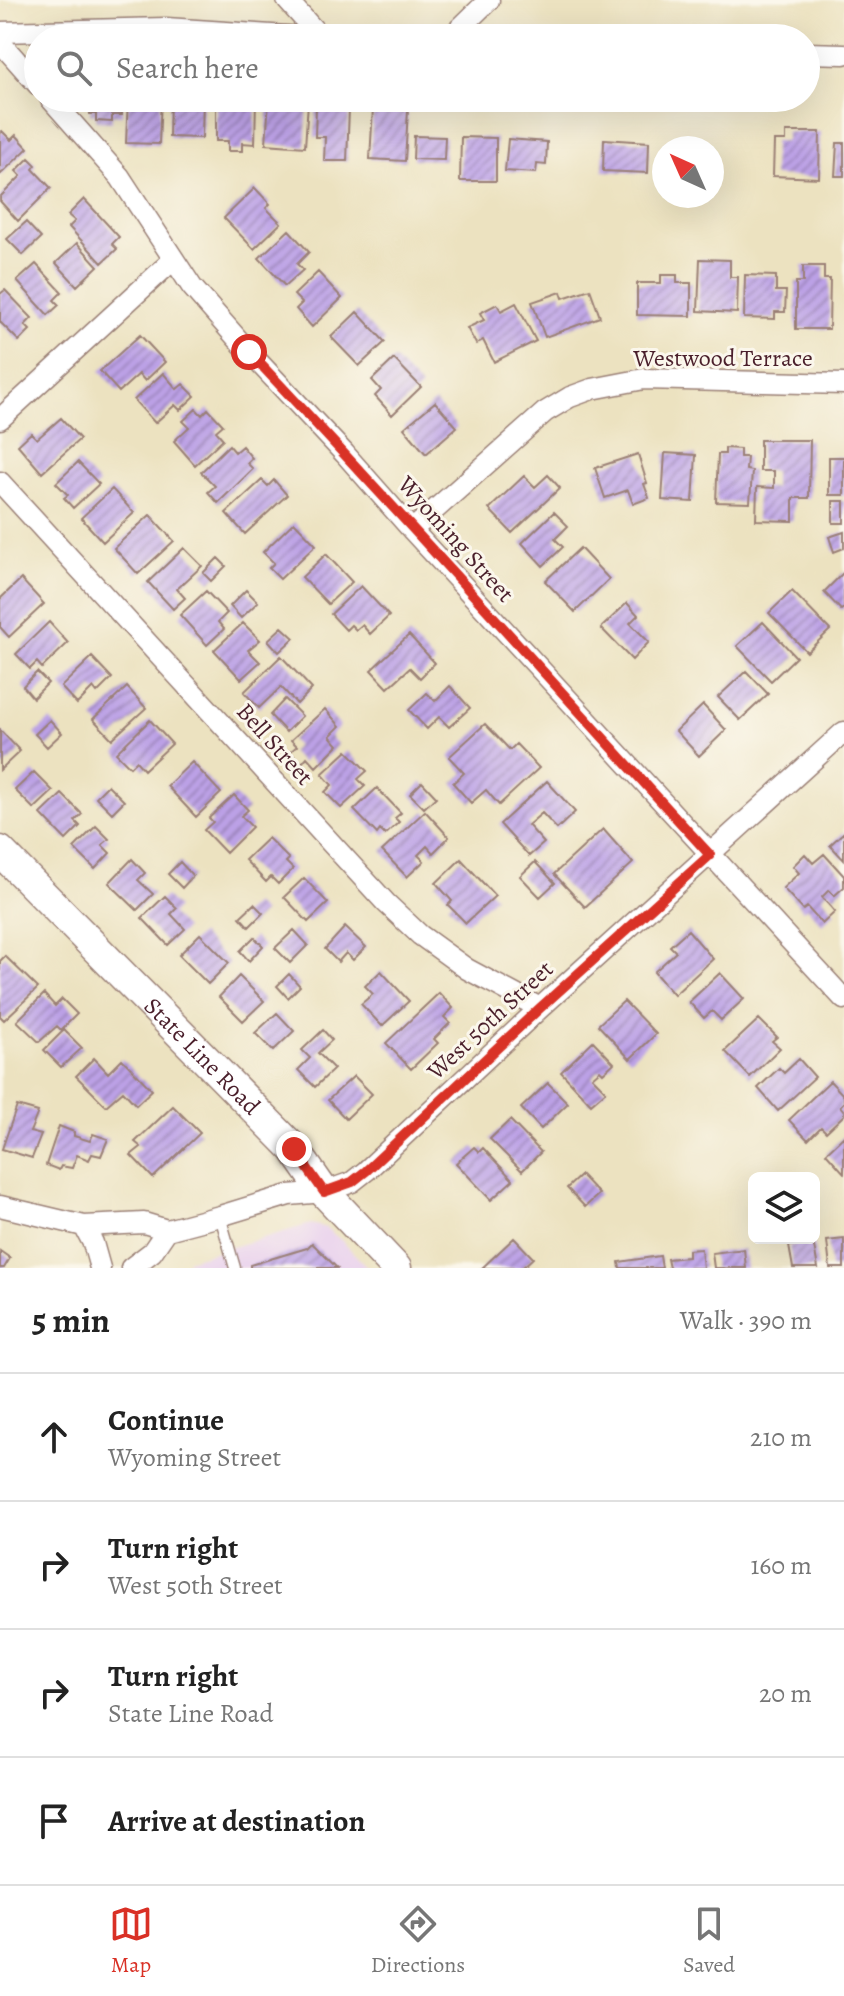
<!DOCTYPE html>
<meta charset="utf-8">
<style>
:root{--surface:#fff;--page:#f6f6f6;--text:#222;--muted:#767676;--line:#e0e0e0;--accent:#d93025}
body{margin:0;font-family:Alegreya,serif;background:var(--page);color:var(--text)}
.controls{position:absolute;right:24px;bottom:24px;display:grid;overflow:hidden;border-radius:12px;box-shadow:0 8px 32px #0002}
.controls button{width:72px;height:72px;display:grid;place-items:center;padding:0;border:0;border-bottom:2px solid var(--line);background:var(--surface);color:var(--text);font:40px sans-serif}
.compass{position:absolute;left:652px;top:136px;width:72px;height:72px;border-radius:50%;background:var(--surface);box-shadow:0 8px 32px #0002;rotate:315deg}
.stop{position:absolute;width:24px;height:24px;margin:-18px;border:6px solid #d93025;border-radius:50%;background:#fff}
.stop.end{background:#d93025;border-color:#fff;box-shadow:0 2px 8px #0008}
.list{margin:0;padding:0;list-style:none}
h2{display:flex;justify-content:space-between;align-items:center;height:104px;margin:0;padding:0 32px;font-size:34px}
h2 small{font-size:26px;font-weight:400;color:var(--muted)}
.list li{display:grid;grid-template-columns:52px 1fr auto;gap:24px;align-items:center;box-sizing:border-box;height:128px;padding:0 32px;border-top:2px solid var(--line)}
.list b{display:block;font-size:30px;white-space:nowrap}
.list p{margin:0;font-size:26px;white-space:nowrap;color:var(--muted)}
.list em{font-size:26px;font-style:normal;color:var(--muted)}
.icon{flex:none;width:44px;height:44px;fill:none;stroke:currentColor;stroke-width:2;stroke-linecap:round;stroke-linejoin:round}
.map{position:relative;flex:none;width:844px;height:1268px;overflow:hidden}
.search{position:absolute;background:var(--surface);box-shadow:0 8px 32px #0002;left:24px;right:24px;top:24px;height:88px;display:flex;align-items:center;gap:20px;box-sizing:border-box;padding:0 28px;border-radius:44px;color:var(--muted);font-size:30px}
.sheet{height:616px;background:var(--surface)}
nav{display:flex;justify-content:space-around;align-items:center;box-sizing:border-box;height:112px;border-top:2px solid var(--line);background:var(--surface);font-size:22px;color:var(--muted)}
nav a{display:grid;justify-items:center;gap:4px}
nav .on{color:var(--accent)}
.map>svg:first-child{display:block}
</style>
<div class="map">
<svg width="844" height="1268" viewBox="0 0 844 1268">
<defs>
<pattern id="building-hatch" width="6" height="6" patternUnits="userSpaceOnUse" patternTransform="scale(2)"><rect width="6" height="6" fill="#bca1e6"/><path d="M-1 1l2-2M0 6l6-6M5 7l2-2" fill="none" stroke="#9b83bb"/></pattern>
</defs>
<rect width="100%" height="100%" fill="#fbf7ec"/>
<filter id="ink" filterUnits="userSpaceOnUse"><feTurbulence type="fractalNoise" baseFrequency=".0125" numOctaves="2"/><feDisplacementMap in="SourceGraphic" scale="16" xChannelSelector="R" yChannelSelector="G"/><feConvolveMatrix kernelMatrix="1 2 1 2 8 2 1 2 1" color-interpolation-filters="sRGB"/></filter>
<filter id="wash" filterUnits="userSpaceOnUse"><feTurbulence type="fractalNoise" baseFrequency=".006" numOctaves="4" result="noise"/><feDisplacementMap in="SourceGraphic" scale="32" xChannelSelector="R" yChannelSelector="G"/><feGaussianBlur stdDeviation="1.8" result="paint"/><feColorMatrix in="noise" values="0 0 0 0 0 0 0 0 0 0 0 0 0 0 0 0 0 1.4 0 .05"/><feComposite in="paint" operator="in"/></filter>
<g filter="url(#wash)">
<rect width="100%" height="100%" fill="#ece2c0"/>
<path fill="#e9d1ed" d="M311 1224 326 1228 342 1241 368 1268H191L187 1260Z"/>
<g id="blocks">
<path fill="url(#building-hatch)" d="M90 98H122V115H112V122L96 121V114H90Z
M128 98H161L159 144 126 143Z
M180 98H203L202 138 169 137 170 99Z
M216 98H256L255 144 242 143V151H228V141H216Z
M269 99 308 102 305 147 266 144Z
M324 99H338L337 107 349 108 347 161H324L325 137H315L316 106 323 107Z
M373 108 408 110 405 161 370 159Z
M2 131 11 140 16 135 28 148 0 175V134Z
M786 132H820L819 178 773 176 774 141H786Z
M414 136 445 137 444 160 413 159Z
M461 137 496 138V181H460Z
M508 139 547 142 546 165 537 164 536 173 505 171Z
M604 139 649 142 648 173 603 171Z
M837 143H844V176H835Z
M29 158 36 165 33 169 51 188 18 221 0 201V197L21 176 16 171Z
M255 188 270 204 266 208 281 223 254 249 224 218Z
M84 199 119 237 112 244 117 249 102 263 69 227 75 221 68 215Z
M26 222 41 238 23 255 7 239Z
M289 230 309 252 297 264 303 270 285 286 259 258Z
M77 243 98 266 77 286 56 263Z
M700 259 730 260V277H738L737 313 698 311Z
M36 264 62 292 54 300 59 305 48 315 17 281Z
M803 266H824V279H830L829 329H796V282H803Z
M318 272 342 298 312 327 296 309 302 303 294 295Z
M661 275H677V283H691V316L637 315V283H661Z
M745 275 776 276V291H786L785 312H775V319L744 318Z
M590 289 600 317 545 337 532 302 561 292 563 298Z
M5 290 32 318 25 325 30 330 19 341 0 322V294Z
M516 303 536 341 494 362 483 340 476 344 467 328 484 320 480 313 497 304 501 311Z
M357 312 385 342 359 366 331 337Z
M140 335 165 362 145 381 139 374 119 392 100 371Z
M394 359 421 387 392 415 375 396 381 390 372 380Z
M163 373 177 389 183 384 195 396 180 410 175 405 155 423 134 400Z
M435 402 457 427 426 454 404 428Z
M196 409 202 415 208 409 223 425 216 431 223 439 195 465 174 441 189 427 183 421Z
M61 418 80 439 42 473 18 445 31 433 37 439Z
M760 440H810L809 498H793V521L756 520 757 487 774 488V471H760Z
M229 445 235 452 242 446 252 458 247 463 253 469 218 503 208 492 215 486 201 472Z
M725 448 740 449V457H747L746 470 752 471 750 503 716 502 718 454H725Z
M665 453 696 455 693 502 662 500Z
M638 454 647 483 644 484 649 498 633 504 628 490 605 498 595 468Z
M829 457H844V495H829Z
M78 462 99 484 73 508 64 498 68 495 56 483Z
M548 475 560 488 512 533 489 509 524 476 535 487Z
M262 480 268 486 274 480 287 495 245 534 226 513Z
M112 489 134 513 103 542 81 518Z
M833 501H844V523H833Z
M554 512 568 526 555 539 563 547 543 566 522 543Z
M150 515 174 541 138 574 114 548Z
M294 522 316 545 280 579 269 568 274 563 263 552Z
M844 532V548L834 552 829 537Z
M184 548 202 566 177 589 185 598 173 609 148 582Z
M580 548 609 579 575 612 545 581Z
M326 554 352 582 328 604 302 577Z
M218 558 226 566 211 581 203 573Z
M844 572V608L841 610 824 592Z
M21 579 44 604 9 637 0 627V599Z
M361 586 389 616 370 634 362 625 356 630 351 625 346 630 331 614Z
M246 590 258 602 241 618 230 606Z
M206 591 227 613 218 622 224 629 207 645 180 615Z
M792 591 830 630 807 652 769 613Z
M627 603 638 615 630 623 649 642 632 660 601 628Z
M49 622 68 643 42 668 37 662 30 669 16 654Z
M763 622 796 657 771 681 737 646Z
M243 623 260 640 248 650 260 662 241 679 214 650Z
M282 627 294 638 279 652 268 640Z
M409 635 435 663 420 678 410 668 388 688 371 670Z
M281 656 312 689 297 704 281 687 259 708 244 692Z
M92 657 112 678 97 693 93 688 77 704 61 687Z
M746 671 768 694 740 720 718 697Z
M37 672 48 683 33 698 23 686Z
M450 686 470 708 449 727 439 717 427 729 409 710 427 693 435 701Z
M127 687 146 708 112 739 93 719Z
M285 699 302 716 286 732 270 715Z
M703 705 726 730 699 756 676 731Z
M325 709 340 726 330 736 338 745 316 767 307 757 302 763 290 752 297 746 291 740Z
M50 720 62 733 47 747 35 734Z
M150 720 172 744 144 770 136 761 130 767 116 753Z
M485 724 510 750 516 744 539 768 499 805 486 790 471 803 453 783 464 773 449 757Z
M0 730 20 751 0 770Z
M347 751 367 771 358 779 365 786 341 808 325 792 332 785 322 774Z
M192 762 221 793 196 817 167 786Z
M34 772 53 791 34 809 15 790Z
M547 781 575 812 557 829 542 813 528 825 544 843 529 856 500 824Z
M422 782 436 797 424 808 410 794Z
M108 785 124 801 112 813 96 797Z
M377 788 401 813 395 818 399 822 385 835 380 830 377 834 354 810Z
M62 794 82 814 75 821 80 826 66 840 41 814Z
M234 795 248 810 241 816 252 827 226 853 204 830 213 822 209 818Z
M425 811 449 837 433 853 427 846 418 855 424 861 407 877 382 851Z
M96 826 109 839 102 845 110 853 95 869 74 848Z
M603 829 633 863 585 907 554 874Z
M844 832V860L830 845Z
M268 838 289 859 286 862 293 869 278 884 271 877 266 882 245 860Z
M805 854 813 863 824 854 844 876V887L834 896 829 890 822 897 835 912 822 924 807 907 803 910 783 888 799 873 793 866Z
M132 859 145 873 138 880 153 894 137 910 109 883Z
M461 859 495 896 466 923 448 905 452 901 436 883Z
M180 862 193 876 182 888 168 874Z
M535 862 555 883 540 897 520 876Z
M304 878 328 903 308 922 284 897Z
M165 896 177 908 171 914 185 929 168 945 142 918Z
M254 904 263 913 249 927 240 917Z
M345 927 366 947 353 960 346 953 338 962 325 949Z
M294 930 308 945 290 963 275 948Z
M688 930 713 959 674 995 654 972 676 952 670 946Z
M200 934 229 963 208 984 179 955Z
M254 937 263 946 249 961 240 951Z
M5 956 38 988 4 1020 0 1016V961Z
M381 971 409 1001 382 1026 361 1004 373 994 365 986Z
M720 973 744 999 721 1020 712 1011 704 1018 689 1002Z
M289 974 300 986 288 998 277 986Z
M239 976 264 1001 243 1021 219 997Z
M439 993 453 1008 444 1017 450 1023 434 1039 438 1043 411 1069 386 1043Z
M44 994 55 1006 62 999 77 1014 61 1030 57 1026 39 1042 17 1021Z
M624 1001 656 1034 630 1059 598 1025Z
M277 1013 294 1031 273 1051 255 1033Z
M759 1019 777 1037 772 1041 780 1048 750 1077 725 1051Z
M64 1030 82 1048 61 1067 44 1050Z
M323 1030 332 1040 318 1053 334 1069 315 1087 298 1070 310 1058 302 1050Z
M593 1041 614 1063 603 1073 600 1070 592 1077 606 1091 591 1104 561 1072Z
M94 1058 108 1073 122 1059 152 1090 136 1105 123 1091 106 1106 76 1076Z
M799 1059 815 1077 778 1111 758 1088 779 1068 784 1073Z
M354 1076 372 1094 346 1119 328 1100Z
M830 1081 844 1096V1102L840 1106 844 1111V1115L826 1132 821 1127 808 1140 789 1120Z
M548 1083 568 1103 541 1129 521 1108Z
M17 1106 38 1112 30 1132 41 1135 32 1158 2 1149Z
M173 1106 200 1133 153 1178 131 1155 141 1147 135 1142Z
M510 1120 541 1152 522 1171 490 1139Z
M59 1126 74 1132V1136L90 1141 93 1134 108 1139 101 1156 92 1154 89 1160 77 1155 72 1168 61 1166 59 1170 46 1165Z
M844 1136V1173L826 1153Z
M474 1147 479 1152 483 1148 513 1180 491 1200 456 1163Z
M581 1175 599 1194 585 1207 567 1188Z
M514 1238 533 1258 522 1268H482Z
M844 1239V1268H830L827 1241Z
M813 1241 818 1268H793L789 1246Z
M312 1243 337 1268H250V1265L307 1248Z
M701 1249 703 1268H669L667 1259 688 1257V1250Z
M744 1249 746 1268H714L712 1253Z
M0 1251 10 1258 4 1268H0Z
M660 1256 662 1268H620L619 1262Z"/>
</g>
</g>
<g filter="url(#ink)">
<use href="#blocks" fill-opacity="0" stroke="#9b8076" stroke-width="2"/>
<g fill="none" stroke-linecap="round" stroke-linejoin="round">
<defs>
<path id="lane" d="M220 1216 235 1268"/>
<path id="street" d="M287 0 321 38
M0 32 166 28 319 38
M450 38 489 0
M0 42 38 85
M806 53 844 54
M50 98 120 177 192 287 249 352 345 454 412 530 844 999
M0 419 173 260
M0 482 386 903 420 935 467 969 540 1008
M412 530 545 412 570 397 592 389 644 379 844 384
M0 1206 84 1226 144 1223 167 1230
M84 1226 93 1243 100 1268
M131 1268 152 1252 167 1230 220 1216 289 1195 324 1192 352 1182 366 1171 540 1008 844 732"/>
<g id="secondary">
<path id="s1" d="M0 851 294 1149 324 1192 396 1268"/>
</g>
</defs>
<use href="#lane" stroke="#9b8076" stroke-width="13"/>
<use href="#street" stroke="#9b8076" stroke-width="23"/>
<use href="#secondary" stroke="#9b8076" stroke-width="33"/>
<use href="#lane" stroke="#fff" stroke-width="10"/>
<use href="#street" stroke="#fff" stroke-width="20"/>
<use href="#secondary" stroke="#fff" stroke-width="30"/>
</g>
</g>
<g fill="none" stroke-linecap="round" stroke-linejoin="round" filter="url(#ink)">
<path stroke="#d93025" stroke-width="10" d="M249 352C405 517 556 687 710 855L540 1008 366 1171 352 1182 324 1192 294 1149"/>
</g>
<g text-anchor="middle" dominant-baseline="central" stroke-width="6" stroke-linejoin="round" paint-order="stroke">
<g font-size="24" fill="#4a1f2b" stroke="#fbf7ec">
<text x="723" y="358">Westwood Terrace</text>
<text transform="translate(456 539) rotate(48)">Wyoming Street</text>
<text transform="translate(275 744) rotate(48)">Bell Street</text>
<text transform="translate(490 1020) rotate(-43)">West 50th Street</text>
<text stroke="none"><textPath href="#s1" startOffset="288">State Line Road</textPath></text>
</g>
</g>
</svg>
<div class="controls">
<button><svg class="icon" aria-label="layers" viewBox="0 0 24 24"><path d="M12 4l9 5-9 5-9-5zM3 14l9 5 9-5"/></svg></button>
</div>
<svg class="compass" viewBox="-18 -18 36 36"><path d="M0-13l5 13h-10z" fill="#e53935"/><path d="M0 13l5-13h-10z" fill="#767676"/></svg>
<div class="stop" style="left:249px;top:352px"></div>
<div class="stop end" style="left:294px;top:1149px"></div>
<div class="search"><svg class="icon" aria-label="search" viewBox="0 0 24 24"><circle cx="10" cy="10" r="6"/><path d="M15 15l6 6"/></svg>Search here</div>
</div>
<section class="sheet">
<h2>5 min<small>Walk · 390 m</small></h2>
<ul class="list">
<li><svg class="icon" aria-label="ahead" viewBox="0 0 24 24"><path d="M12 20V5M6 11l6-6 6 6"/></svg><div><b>Continue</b><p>Wyoming Street</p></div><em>210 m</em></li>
<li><svg class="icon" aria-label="right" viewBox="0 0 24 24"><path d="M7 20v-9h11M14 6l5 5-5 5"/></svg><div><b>Turn right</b><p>West 50th Street</p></div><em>160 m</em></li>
<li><svg class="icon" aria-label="right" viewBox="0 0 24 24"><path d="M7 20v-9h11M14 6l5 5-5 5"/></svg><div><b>Turn right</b><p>State Line Road</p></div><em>20 m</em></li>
<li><svg class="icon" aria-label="arrive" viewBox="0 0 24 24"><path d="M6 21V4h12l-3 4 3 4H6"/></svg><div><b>Arrive at destination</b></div></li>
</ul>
</section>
<nav>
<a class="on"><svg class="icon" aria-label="map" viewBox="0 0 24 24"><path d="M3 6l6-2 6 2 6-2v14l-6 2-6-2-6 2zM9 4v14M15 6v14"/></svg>Map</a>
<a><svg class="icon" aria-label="directions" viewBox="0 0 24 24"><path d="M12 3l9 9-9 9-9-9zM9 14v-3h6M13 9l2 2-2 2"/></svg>Directions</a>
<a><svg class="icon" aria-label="saved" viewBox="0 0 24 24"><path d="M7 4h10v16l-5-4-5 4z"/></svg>Saved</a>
</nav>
